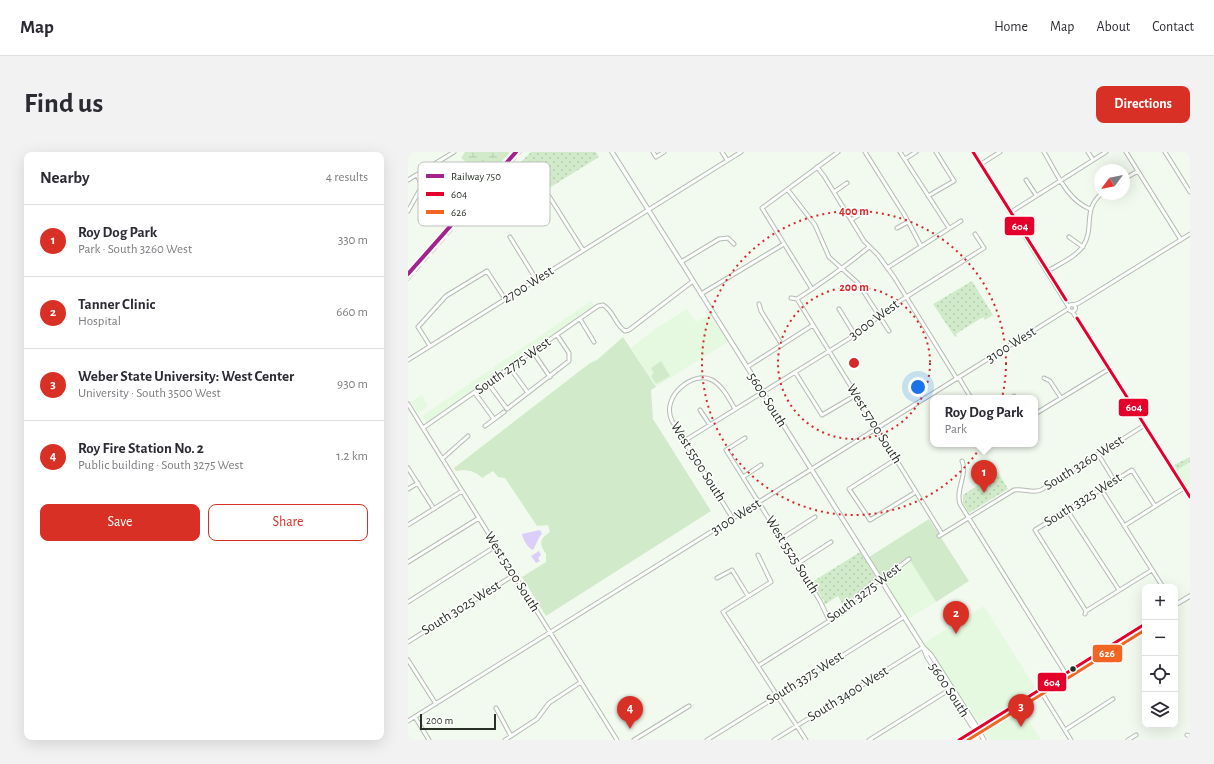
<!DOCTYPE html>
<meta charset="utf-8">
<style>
:root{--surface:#fff;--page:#f2f2f3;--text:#2b2b33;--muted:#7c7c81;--line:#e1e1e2;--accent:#d93025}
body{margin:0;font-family:"Alegreya Sans",sans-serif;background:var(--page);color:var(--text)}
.controls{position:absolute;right:12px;bottom:12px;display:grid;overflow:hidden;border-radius:8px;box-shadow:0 4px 16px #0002}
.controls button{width:36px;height:36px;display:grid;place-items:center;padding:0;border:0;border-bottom:1px solid var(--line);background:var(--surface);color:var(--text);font:20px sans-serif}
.compass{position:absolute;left:686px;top:12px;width:36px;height:36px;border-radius:50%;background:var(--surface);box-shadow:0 4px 16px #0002;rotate:238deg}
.scale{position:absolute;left:12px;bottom:10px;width:76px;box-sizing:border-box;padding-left:4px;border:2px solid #273024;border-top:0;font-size:11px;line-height:14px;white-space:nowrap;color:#273024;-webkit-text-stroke:3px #fff;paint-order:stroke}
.you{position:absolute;left:510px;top:235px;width:14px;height:14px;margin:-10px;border:3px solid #fff;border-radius:50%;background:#1a73e8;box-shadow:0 0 0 6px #1a73e833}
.badge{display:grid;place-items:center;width:26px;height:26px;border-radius:50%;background:var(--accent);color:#fff;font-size:13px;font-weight:700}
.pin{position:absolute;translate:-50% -33px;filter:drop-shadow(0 1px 2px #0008)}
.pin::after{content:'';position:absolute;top:21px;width:14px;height:12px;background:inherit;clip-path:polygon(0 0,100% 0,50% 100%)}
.popup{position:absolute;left:522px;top:243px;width:108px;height:52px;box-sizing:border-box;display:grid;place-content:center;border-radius:8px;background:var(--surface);filter:drop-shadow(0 1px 3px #0005);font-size:13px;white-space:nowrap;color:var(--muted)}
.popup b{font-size:15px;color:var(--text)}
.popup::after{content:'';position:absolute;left:50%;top:100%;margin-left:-8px;border:8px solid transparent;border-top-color:var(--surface)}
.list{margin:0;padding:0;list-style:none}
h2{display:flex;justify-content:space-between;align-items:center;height:52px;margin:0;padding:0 16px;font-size:17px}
h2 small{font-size:13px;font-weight:400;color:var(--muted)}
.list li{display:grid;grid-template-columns:26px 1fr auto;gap:12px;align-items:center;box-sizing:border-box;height:72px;padding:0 16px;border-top:1px solid var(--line)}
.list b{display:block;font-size:15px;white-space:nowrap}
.list p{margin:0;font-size:13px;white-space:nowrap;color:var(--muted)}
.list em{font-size:13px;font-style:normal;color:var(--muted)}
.actions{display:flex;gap:8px;padding:12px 16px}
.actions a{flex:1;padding:9px 0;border:1px solid var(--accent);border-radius:8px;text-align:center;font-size:14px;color:var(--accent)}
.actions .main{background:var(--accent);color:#fff}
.icon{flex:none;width:22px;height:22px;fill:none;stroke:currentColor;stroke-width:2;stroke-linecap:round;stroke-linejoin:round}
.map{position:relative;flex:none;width:782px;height:588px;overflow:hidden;border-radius:8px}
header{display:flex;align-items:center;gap:24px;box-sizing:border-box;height:56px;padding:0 20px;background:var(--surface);border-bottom:1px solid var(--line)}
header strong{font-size:19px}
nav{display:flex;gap:22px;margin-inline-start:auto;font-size:14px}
.intro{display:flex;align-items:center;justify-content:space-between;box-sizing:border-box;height:96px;padding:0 24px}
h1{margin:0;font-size:28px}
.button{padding:10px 18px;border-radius:8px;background:var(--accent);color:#fff;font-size:14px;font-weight:700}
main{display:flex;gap:24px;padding:0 24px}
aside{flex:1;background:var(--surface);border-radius:8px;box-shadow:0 4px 16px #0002}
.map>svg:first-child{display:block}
</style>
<header>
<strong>Map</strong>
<nav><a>Home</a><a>Map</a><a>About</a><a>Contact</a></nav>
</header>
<div class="intro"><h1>Find us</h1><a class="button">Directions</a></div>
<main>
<aside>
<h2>Nearby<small>4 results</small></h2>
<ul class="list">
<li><span class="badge">1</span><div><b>Roy Dog Park</b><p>Park · South 3260 West</p></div><em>330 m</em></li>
<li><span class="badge">2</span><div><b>Tanner Clinic</b><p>Hospital</p></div><em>660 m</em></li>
<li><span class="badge">3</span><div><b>Weber State University: West Center</b><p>University · South 3500 West</p></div><em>930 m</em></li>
<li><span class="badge">4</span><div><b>Roy Fire Station No. 2</b><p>Public building · South 3275 West</p></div><em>1.2 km</em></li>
</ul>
<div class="actions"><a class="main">Save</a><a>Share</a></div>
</aside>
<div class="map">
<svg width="782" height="588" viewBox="0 0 782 588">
<defs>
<pattern id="wetland-marsh" width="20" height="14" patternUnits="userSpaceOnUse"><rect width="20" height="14" fill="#d1ebca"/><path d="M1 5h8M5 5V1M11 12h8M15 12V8" fill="none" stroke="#b3caad"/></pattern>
<pattern id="park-dots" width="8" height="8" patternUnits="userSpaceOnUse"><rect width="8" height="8" fill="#d1ebca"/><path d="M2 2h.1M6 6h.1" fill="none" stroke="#b3caad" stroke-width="1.8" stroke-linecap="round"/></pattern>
</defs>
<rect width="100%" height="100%" fill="#f2faef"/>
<path fill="#e5f8e0" d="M183 149 187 155 19 272 14 264Z
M279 157 288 170 302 162 321 189 248 235 223 196 247 177Z
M14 243 20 254 10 261 3 250Z
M782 310V342L768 319Z
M502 408 528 450 499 467 475 428Z
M576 454 628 537 571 570 516 491Z
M613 556 633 588H581L576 579Z"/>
<path fill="#d1ebca" d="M215 185 248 235 243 238 245 267 303 359 138 464 114 425 138 410V402C131 392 131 387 142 380L140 373 129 374 97 326 90 325 85 319 74 326C68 319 57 317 48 319L46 316 182 211 189 208Z
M253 209 262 224 248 232 243 224 246 221 243 216Z
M521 367 561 429 528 450 500 405 473 425 461 405Z"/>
<path fill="url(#wetland-marsh)" d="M57 0H102L80 24 76 25 53 6Z"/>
<path fill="url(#park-dots)" d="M123 0H188L191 5 133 41 113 10Z
M564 129 585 163 577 168 575 165 548 182 549 184 547 185 525 152Z
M782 305V310L769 318 766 313Z
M590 320 600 337 561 361 555 351V343Z
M452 400 469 427 448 441 436 455 430 444 416 453V449L404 430Z"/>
<path fill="#dccefa" d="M132 378 134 382 132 384 125 398C120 396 115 388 114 382Z
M131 399 133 403 130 406 132 409 128 411 123 404Z"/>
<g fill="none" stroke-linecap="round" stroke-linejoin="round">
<defs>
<path id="minor" d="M245 0 248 5 256 0
M314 0 319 8
M457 0 496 62 513 94
M492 0 541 76
M565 0 660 154
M636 0C648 20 659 48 682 57
M680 0 685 8
M718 0 773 88
M757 0 782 40
M497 7 508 0
M573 12 592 0
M409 15 416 24 456 89 470 103 486 125 549 227
M716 27 730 19
M0 28 46 0
M618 28 628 43
M134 33 175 98
M14 34 32 10
M380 38 407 73 421 105 450 131 481 179
M426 40 439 31
M520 44 546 29 528 0
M0 59 14 34 9 23
M603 60 698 0
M443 68 457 59
M489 76 500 70
M102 85 128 127
M661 85 675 95
M273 110 311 87 320 86 326 92
M479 116 553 69
M640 119C651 112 668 105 675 94 687 76 674 59 693 42
M404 137 354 56 430 0
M293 142 376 92
M383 146 389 147 534 382
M389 147C414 131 438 114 461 95
M351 152 353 159 374 193
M660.5 156a3.5 3.5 0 1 1 7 0a3.5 3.5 0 1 1-7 0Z
M665 153 671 151 782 82
M431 157 447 183
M664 159 782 345
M172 167 186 190
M22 194 10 175 38 144 79 119 97 147
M125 200 142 225
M0 208 333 0
M339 215 405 173
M102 216 120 241
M387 220 414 263 448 243
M551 226 563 246
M636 226 642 229 653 246
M80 231 99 257 161 209V201L149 183
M67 241 86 267
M606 244 607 246
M0 252 209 588
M292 258 302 273
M627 262 701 217
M77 274 96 260
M15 276 190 154 195 153C206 159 207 173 217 179L221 178 285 129
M337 286 318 298 412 449 421 468
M276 289 447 183 484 154 576 96 567 82
M690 302 706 328
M34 307 60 284
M488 307 441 337 462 368 508 340
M554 309C560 322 547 338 552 352L658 522
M0 316 26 357
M335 325 353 313
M0 337 10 331
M693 337 755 435
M659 358 711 438
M325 367 264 269C252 244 286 218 304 228 315 234 321 247 327 257
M0 373 54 339
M716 374 776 336
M531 384 606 338C616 336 623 342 633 338L737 273
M373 387 407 365
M350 403 363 430 315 460 398 588
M0 410 71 366
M389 412 423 390
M309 426 324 418 340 444
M0 450 88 394
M678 459 744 418
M677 462 678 459 627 378 724 318 747 354
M0 490 106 423
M0 508 28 552
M350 514 437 459 452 441 484 420 501 407
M632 538 663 588
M88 556 103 584
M7 565 21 588
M0 569 660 157
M657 578 705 547
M779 583 782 584
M97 588 129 567 141 551 173 530
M226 588 281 554
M299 588 496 465
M366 588 515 495
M461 588 541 538
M720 588 728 583"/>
<path id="major" d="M204 0 515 495
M767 453 782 444
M569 577 564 574 519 505 515 495 523 503 567 572 576 588
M551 588 737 472"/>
</defs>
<use href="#minor" stroke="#b4bcb2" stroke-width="5"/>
<use href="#major" stroke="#b4bcb2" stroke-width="5.5"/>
<use href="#minor" stroke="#fdfefd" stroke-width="3"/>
<use href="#major" stroke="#fdfefd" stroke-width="3.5"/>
<path stroke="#d1d4d0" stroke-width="1" stroke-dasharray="8 4" stroke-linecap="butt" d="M0 129 114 0"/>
<defs>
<path id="bus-1" d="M565 0 658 148
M669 166 782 345
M551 588 737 472"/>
<path id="bus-2" d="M560 588 737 478"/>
</defs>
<use href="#bus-1" stroke="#fff" stroke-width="6"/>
<use href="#bus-2" stroke="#fff" stroke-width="6"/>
<use href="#bus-1" stroke="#e4002b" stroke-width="3"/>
<use href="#bus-2" stroke="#f26522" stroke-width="3"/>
<defs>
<path id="rail-1" d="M0 122 108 0"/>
</defs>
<use href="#rail-1" stroke="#fff" stroke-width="7"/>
<use href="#rail-1" stroke="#a4228e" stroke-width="4"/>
</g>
<g fill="none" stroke="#d62828" stroke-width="2" stroke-dasharray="2 4">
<circle cx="446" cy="211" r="76"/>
<circle cx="446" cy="211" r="152"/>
</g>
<circle fill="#273024" stroke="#fff" stroke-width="1.5" cx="665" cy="517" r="3.5"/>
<g text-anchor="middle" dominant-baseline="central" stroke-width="3" stroke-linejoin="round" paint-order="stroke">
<g font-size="14" fill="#273024" stroke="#fff">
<text transform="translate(120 133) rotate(-32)">2700 West</text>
<text transform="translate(466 168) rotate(-36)">3000 West</text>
<text transform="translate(603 193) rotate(-32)">3100 West</text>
<text transform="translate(105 214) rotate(-35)">South 2775 West</text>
<text transform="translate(359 248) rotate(58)">5600 South</text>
<text transform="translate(466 272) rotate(58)">West 5700 South</text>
<text transform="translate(290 310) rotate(58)">West 5500 South</text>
<text transform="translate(676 311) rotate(-32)">South 3260 West</text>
<text transform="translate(675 348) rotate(-32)">South 3325 West</text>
<text transform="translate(328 365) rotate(-32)">3100 West</text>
<text transform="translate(384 403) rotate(58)">West 5525 South</text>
<text transform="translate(104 420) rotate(58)">West 5200 South</text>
<text transform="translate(456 441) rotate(-37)">South 3275 West</text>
<text transform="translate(53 456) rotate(-32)">South 3025 West</text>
<text transform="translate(397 526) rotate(-32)">South 3375 West</text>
<text transform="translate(541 538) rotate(57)">5600 South</text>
<text transform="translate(440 542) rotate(-32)">South 3400 West</text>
</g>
</g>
<rect x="10" y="10" width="132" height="64" rx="6" fill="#fff" stroke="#bec1bd" stroke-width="1"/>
<rect x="18" y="22" width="18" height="4" fill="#a4228e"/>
<rect x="18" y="40" width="18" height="4" fill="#e4002b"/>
<rect x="18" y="58" width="18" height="4" fill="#f26522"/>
<g font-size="11" fill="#273024">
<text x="43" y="28">Railway 750</text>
<text x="43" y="46">604</text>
<text x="43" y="64">626</text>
</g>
<circle cx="446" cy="211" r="6" fill="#d62828" stroke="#fff" stroke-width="2"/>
<g font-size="12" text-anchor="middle" font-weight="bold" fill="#d62828" stroke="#fff" stroke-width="3" stroke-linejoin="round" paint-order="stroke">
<text x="446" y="63">400 m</text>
<text x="446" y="139">200 m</text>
</g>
<g stroke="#fff" stroke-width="1.5">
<rect x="596" y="64" width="31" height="20" rx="4" fill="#e4002b"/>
<rect x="710" y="246" width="31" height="19" rx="4" fill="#e4002b"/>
<rect x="684" y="492" width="31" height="19" rx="4" fill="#f26522"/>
<rect x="629" y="520" width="30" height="20" rx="4" fill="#e4002b"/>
</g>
<g font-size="11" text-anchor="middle" font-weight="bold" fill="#fff">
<text x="612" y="78">604</text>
<text x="726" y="259">604</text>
<text x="699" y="505">626</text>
<text x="644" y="534">604</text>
</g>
</svg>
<div class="controls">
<button>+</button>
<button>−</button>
<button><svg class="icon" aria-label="locate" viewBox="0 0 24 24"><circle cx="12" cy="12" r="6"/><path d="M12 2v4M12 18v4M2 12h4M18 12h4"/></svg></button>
<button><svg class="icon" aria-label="layers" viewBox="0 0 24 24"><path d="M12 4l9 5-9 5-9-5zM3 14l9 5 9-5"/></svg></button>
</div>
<svg class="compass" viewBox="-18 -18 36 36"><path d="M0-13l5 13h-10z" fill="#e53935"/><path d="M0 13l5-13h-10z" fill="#7c7c81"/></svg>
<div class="scale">200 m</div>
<div class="you"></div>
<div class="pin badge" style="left:576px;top:341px">1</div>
<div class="popup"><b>Roy Dog Park</b>Park</div>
<div class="pin badge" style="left:548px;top:482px">2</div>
<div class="pin badge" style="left:613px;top:575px">3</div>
<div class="pin badge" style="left:222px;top:577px">4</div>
</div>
</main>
